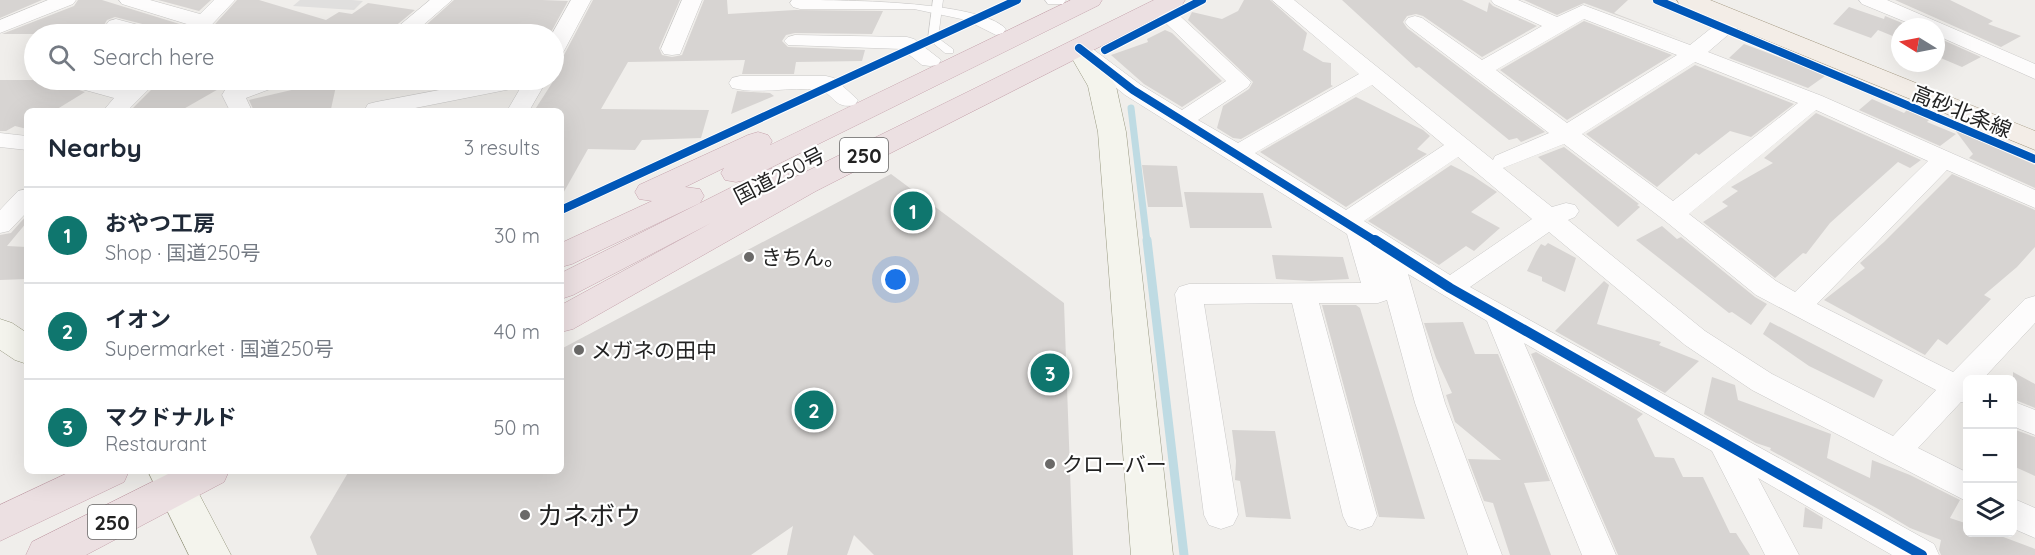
<!DOCTYPE html>
<meta charset="utf-8">
<style>
:root{--surface:#fff;--page:#f6f6f7;--text:#1f2937;--muted:#747a83;--line:#e0e1e3;--accent:#0f766e}
body{margin:0;font-family:Quicksand,"Noto Sans JP",sans-serif;background:var(--page);color:var(--text)}
.controls{position:absolute;right:18px;bottom:18px;display:grid;overflow:hidden;border-radius:9px;box-shadow:0 6px 24px #0002}
.controls button{width:54px;height:54px;display:grid;place-items:center;padding:0;border:0;border-bottom:2px solid var(--line);background:var(--surface);color:var(--text);font:30px sans-serif}
.compass{position:absolute;left:1891px;top:18px;width:54px;height:54px;border-radius:50%;background:var(--surface);box-shadow:0 6px 24px #0002;rotate:280deg}
.you{position:absolute;left:896px;top:280px;width:21px;height:21px;margin:-15px;border:4px solid #fff;border-radius:50%;background:#1a73e8;box-shadow:0 0 0 9px #1a73e833}
.badge{display:grid;place-items:center;width:39px;height:39px;border-radius:50%;background:var(--accent);color:#fff;font-size:20px;font-weight:700}
.pin{position:absolute;translate:-50% -50%;border:3px solid #fff;box-shadow:0 2px 6px #0006}
.list{margin:0;padding:0;list-style:none}
h2{display:flex;justify-content:space-between;align-items:center;height:78px;margin:0;padding:0 24px;font-size:26px}
h2 small{font-size:20px;font-weight:400;color:var(--muted)}
.list li{display:grid;grid-template-columns:39px 1fr auto;gap:18px;align-items:center;box-sizing:border-box;height:96px;padding:0 24px;border-top:2px solid var(--line)}
.list b{display:block;font-size:22px;white-space:nowrap}
.list p{margin:0;font-size:20px;white-space:nowrap;color:var(--muted)}
.list em{font-size:20px;font-style:normal;color:var(--muted)}
.icon{flex:none;width:33px;height:33px;fill:none;stroke:currentColor;stroke-width:2;stroke-linecap:round;stroke-linejoin:round}
.map{position:relative;flex:none;width:2035px;height:555px;overflow:hidden}
.search{position:absolute;background:var(--surface);box-shadow:0 6px 24px #0002;left:24px;top:24px;width:540px;height:66px;display:flex;align-items:center;gap:15px;box-sizing:border-box;padding:0 21px;border-radius:33px;color:var(--muted);font-size:22px}
.panel{position:absolute;background:var(--surface);box-shadow:0 6px 24px #0002;left:24px;top:108px;width:540px;height:366px;border-radius:9px}
.map>svg:first-child{display:block}
</style>
<div class="map">
<svg width="2035" height="555" viewBox="0 0 2035 555">
<rect width="100%" height="100%" fill="#f0eeeb"/>
<path fill="#e0dfde" d="M300 0H352L363 1 354 10 293 6Z"/>
<g fill="none" stroke-linecap="round" stroke-linejoin="round">
<path stroke="#bfdbe3" stroke-width="7" d="M1131 108 1147 242"/>
<path stroke="#bfdbe3" stroke-width="9" d="M1147 240 1184 555"/>
</g>
<path fill="#d7d4d2" d="M0 0H42L0 18Z
M78 0H102L186 26 180 34H162L158 28 115 17 107 20 104 25 108 31 121 34H2L74 6Z
M158 0H211L199 11Z
M237 0H259L326 20 339 12 352 14 368 3 415 10 393 28 389 34H206Z
M454 0H542L568 1 550 34H416Z
M593 0H680L659 48 662 55 672 57 682 55 704 0H727L728 14 795 10 883 11 872 34 795 33 786 35 782 41 788 47 865 50 862 61 796 62 794 74H742L745 60 628 62 601 109 709 110 701 138 642 140 635 150 588 149 561 197V111H534L554 80V57L564 55Z
M1244 0H1270L1307 33 1303 50 1323 62 1331 63V85L1333 86 1241 139 1233 138 1217 128 1223 106 1249 89 1253 82 1188 20 1192 12 1222 19 1238 11Z
M1342 0H1462L1487 12 1489 2 1493 6 1537 26 1482 57 1423 16 1416 14 1407 16 1403 22 1407 28 1545 132 1521 142 1517 138 1509 140 1419 67 1416 68Z
M1524 0H1628L1614 13 1684 40 1584 3 1557 15Z
M1895 0H1950L1993 21 1988 24 2021 36 2001 47Z
M1849 7 1884 19 1885 16 1912 27H1900V39L1878 30 1871 38 1833 24Z
M1584 21 1672 55 1567 120 1500 70Z
M1165 30 1172 33 1222 81 1182 107 1144 84 1111 55 1148 42 1147 39Z
M1936 37 1981 57 1962 67 1936 56Z
M1744 44 1803 66 1825 76 1808 88 1729 58Z
M1695 65 1794 104 1751 137 1730 131 1699 155 1696 153 1657 187 1586 134Z
M0 80H50L85 92 54 111H27V129L15 126 6 131H0Z
M330 81V87L336 86 331 109 326 111H254L249 100Z
M222 87 180 111H130L153 88Z
M737 91 770 93 774 96 731 114Z
M1356 97 1423 130 1430 136 1417 149 1427 154 1346 207 1260 152Z
M1872 99 1904 113 1907 110 1929 120 1927 122 1956 134 1940 146 1859 110Z
M1816 113 1921 160 1910 168 1898 162 1830 223 1806 254 1803 253 1775 278 1703 222 1728 206 1722 202 1738 191 1731 187 1773 163 1764 158Z
M1955 130 2035 165V188L1969 158 1973 154Z
M1564 147 1639 204 1637 205 1640 207 1618 227 1538 157Z
M1142 165 1177 166 1183 207H1148Z
M1451 165 1473 176 1497 192 1471 212 1500 228 1474 251 1466 246 1439 265 1368 221Z
M891 174 1064 303 1073 555H874L854 535 847 555H787L793 526 751 555H317L310 537 349 471H561V349Z
M1952 174 2035 210V247L2017 267 1984 295 1991 299 1947 345 1938 339 1925 355 1824 300 1865 268 1860 263 1884 242Z
M1184 192 1263 193 1272 228H1190Z
M27 215V222L7 246 27 247V279L0 280V235L11 233Z
M1662 226 1677 239 1681 237 1755 297 1767 304 1751 325 1732 312 1729 313 1636 240Z
M1548 243 1576 258 1565 292 1542 281V277L1527 271 1536 252 1541 244 1545 246Z
M1272 255 1343 257 1349 279 1311 281 1276 279Z
M1604 281 1609 285 1597 324 1661 342 1659 345 1699 361 1665 393 1555 331Z
M1322 305H1356L1360 308 1425 519 1379 517Z
M1463 322 1475 354H1498L1550 481 1524 483 1551 555H1510L1493 503 1484 501 1468 459 1501 460 1455 422 1446 395 1452 393 1436 358 1424 323Z
M1770 322 1883 380 1874 398 1809 366 1763 334Z
M1536 352 1643 414 1637 419 1655 457 1674 458 1683 477H1703L1730 533H1736L1750 555H1618L1531 354Z
M2013 372 2035 384V408L2013 399Z
M1712 377 1735 385 1738 400 1831 434 1827 458 1870 478 1872 460 1910 475 1960 500 1950 518 1968 524V532H1990L2035 549V555H1941L1939 550 1941 540 1910 528 1880 510 1770 450 1771 448 1756 443 1704 414Z
M2013 429 2035 437V476L2013 466Z
M1232 430 1275 431 1291 519 1246 517 1240 481 1235 480 1236 461Z
M1805 507 1823 518 1822 529 1803 527Z"/>
<g fill="none" stroke-linecap="round" stroke-linejoin="round">
<defs>
<path id="lane" d="M933 0H943L938 38 953 49V53H945L928 39Z"/>
<path id="street" d="M48 0H76L73 4 0 33V20Z
M119 0H150L200 14 214 0H235L203 34H182L190 25 122 4Z
M430 0H452L413 34H391L394 30Z
M571 0H591L565 49 562 54 554 55V34H552Z
M682 0H702L680 54 672 55 664 54 661 49Z
M792 0C838 0 979 0 1006 29L1003 33 996 35 966 20 914 9H800L793 7 790 3Z
M1045 0H1066L1063 4H1048Z
M1272 0H1294L1493 160 1495 156 1549 133 1408 26 1405 22 1408 18 1415 16 1422 18 1482 60 1542 26 1494 4 1491 0H1518L1557 17 1583 5 1690 45 1729 14H1743L1746 18 1743 22 1708 52 1822 96 2035 190V208L1947 170 1817 304 1953 372 2025 299 2035 296V323L1982 380H1968V404L1961 402 1918 448 1968 473V502L1752 390 1685 345 1549 232 1470 287 1934 544 1939 555H1892L1758 478 1799 555H1765L1712 451 1524 343 1616 555H1582L1487 321 1408 274 1445 403 1502 555H1468L1415 403 1387 300 1378 303H1319L1377 516 1372 526 1360 530 1348 526 1343 516 1292 303 1204 304 1238 515 1233 525 1221 529 1209 525 1204 515 1175 294 1179 287 1189 284 1361 283 1347 234 1125 95 1068 48 1072 44 1079 42 1086 44 1141 85 1182 110 1226 81 1149 7 1152 3H1166L1251 82 1248 87 1198 120 1238 143 1359 74ZM1584 19 1677 55 1567 123 1496 70ZM1695 62 1798 103 1673 201 1582 134ZM1372 85 1444 145 1346 210 1255 153ZM1816 110 1928 161 1795 292 1776 281 1689 214ZM1564 144 1664 220 1756 295 1936 390 1893 436 1772 374 1705 331 1568 220 1575 217 1579 211 1575 205 1566 203 1552 207 1503 168ZM1458 157 1532 219 1450 275 1364 221Z
M1859 0H1887L2035 64V79L1936 35V27H1918L1862 4Z
M116 19 157 30 160 34H128L109 29 106 25 109 21Z
M795 35 907 37 914 39 941 60 938 65 930 66 922 65 902 49 788 45 784 41 788 37Z
M740 76H826L834 78 858 100 855 105C833 110 834 92 818 90 790 86 760 95 732 88L729 83 732 78Z
M64 80H97L126 88 135 80H158L127 111H103L114 98 67 85Z
M254 80H284L281 85 246 98 252 111H230L222 95 225 90Z
M492 80H547L529 111H507L521 87 400 111H366L365 109 368 104 376 102Z
M0 133 27 136V150L0 147Z
M27 189V212L9 231 0 233V210L18 191Z
M2012 401 2035 410V435L2012 426Z
M2012 498 2035 508V538L2012 528Z"/>
<path id="secondary" d="M1079 40 1088 43 1116 86 1126 132 1173 555H1131L1098 132 1088 86 1066 48 1070 43Z
M0 319 12 323 27 333V364L15 360 0 350Z
M148 471H187L231 555H189Z"/>
<path id="primary" d="M1677 0H1710L2035 131V150L1680 5Z"/>
<path id="highway" d="M1071 0H1102L1099 5 766 170 775 168 786 170 790 177 787 181 1154 0H1185L1182 5 816 191 573 329 561 332V305L711 223 573 295 561 299V273L746 180 736 182 725 180 721 173 724 168 685 187 700 189 704 196 700 203 572 264 561 267V243L652 201 639 199 635 192 639 185 748 135 758 132 768 135 772 141 770 145Z
M72 471H129L124 482 0 541V505Z
M174 471H229L224 482 86 555H26L32 542Z"/>
</defs>
<use href="#lane" stroke="#c9c8c7" stroke-width="1"/>
<use href="#street" stroke="#c9c8c7" stroke-width="1"/>
<use href="#secondary" stroke="#999a82" stroke-width="1"/>
<use href="#primary" stroke="#a79c86" stroke-width="1"/>
<use href="#highway" stroke="#c5a2ac" stroke-width="1"/>
<use href="#lane" fill="#fdfcfc" fill-rule="evenodd"/>
<use href="#street" fill="#fdfcfc" fill-rule="evenodd"/>
<use href="#secondary" fill="#f4f4ed" fill-rule="evenodd"/>
<use href="#primary" fill="#f3ede7" fill-rule="evenodd"/>
<use href="#highway" fill="#ece0e2" fill-rule="evenodd"/>
<defs>
<path id="cycleway-far1" d="M1657 0 2035 159
M1079 48 1133 90 1377 242
M1105 50 1202 0
M561 210 1017 0"/>
<path id="cycleway" d="M1375 240 1450 288 1922 555"/>
</defs>
<use href="#cycleway-far1" stroke="#fff" stroke-width="10"/>
<use href="#cycleway" stroke="#fff" stroke-width="14"/>
<use href="#cycleway-far1" stroke="#0057b8" stroke-width="8"/>
<use href="#cycleway" stroke="#0057b8" stroke-width="10"/>
</g>
<g fill="#6a6968" stroke="#fff" stroke-width="2">
<circle cx="749" cy="257" r="6"/>
<circle cx="579" cy="350" r="6"/>
<circle cx="1050" cy="464" r="6"/>
<circle cx="525" cy="515" r="6"/>
</g>
<g text-anchor="middle" dominant-baseline="central" stroke-width="4.5" stroke-linejoin="round" paint-order="stroke">
<g fill="#fff" stroke="#646464" stroke-width="1.5">
<rect x="840" y="138" width="48" height="34" rx="4.5"/>
<rect x="88" y="505" width="48" height="34" rx="4.5"/>
</g>
<g font-size="20" font-weight="bold" fill="#222">
<text x="864" y="155">250</text>
<text x="112" y="522">250</text>
</g>
<g font-size="21" fill="#222" stroke="#fff">
<text transform="translate(1962 111) rotate(22)">高砂北条線</text>
<text transform="translate(779 175) rotate(-27)">国道250号</text>
</g>
<g font-size="21" fill="#222" stroke="#fff" text-anchor="start">
<text x="761" y="257">きちん。</text>
<text x="591" y="350">メガネの田中</text>
<text x="1062" y="464">クローバー</text>
</g>
<g font-size="26" fill="#222" stroke="#fff" text-anchor="start">
<text x="537" y="515">カネボウ</text>
</g>
</g>
</svg>
<div class="controls">
<button>+</button>
<button>−</button>
<button><svg class="icon" aria-label="layers" viewBox="0 0 24 24"><path d="M12 4l9 5-9 5-9-5zM3 14l9 5 9-5"/></svg></button>
</div>
<svg class="compass" viewBox="-18 -18 36 36"><path d="M0-13l5 13h-10z" fill="#e53935"/><path d="M0 13l5-13h-10z" fill="#747a83"/></svg>
<div class="you"></div>
<div class="pin badge" style="left:913px;top:211px">1</div>
<div class="pin badge" style="left:814px;top:410px">2</div>
<div class="pin badge" style="left:1050px;top:373px">3</div>
<div class="search"><svg class="icon" aria-label="search" viewBox="0 0 24 24"><circle cx="10" cy="10" r="6"/><path d="M15 15l6 6"/></svg>Search here</div>
<section class="panel">
<h2>Nearby<small>3 results</small></h2>
<ul class="list">
<li><span class="badge">1</span><div><b>おやつ工房</b><p>Shop · 国道250号</p></div><em>30 m</em></li>
<li><span class="badge">2</span><div><b>イオン</b><p>Supermarket · 国道250号</p></div><em>40 m</em></li>
<li><span class="badge">3</span><div><b>マクドナルド</b><p>Restaurant</p></div><em>50 m</em></li>
</ul>
</section>
</div>
